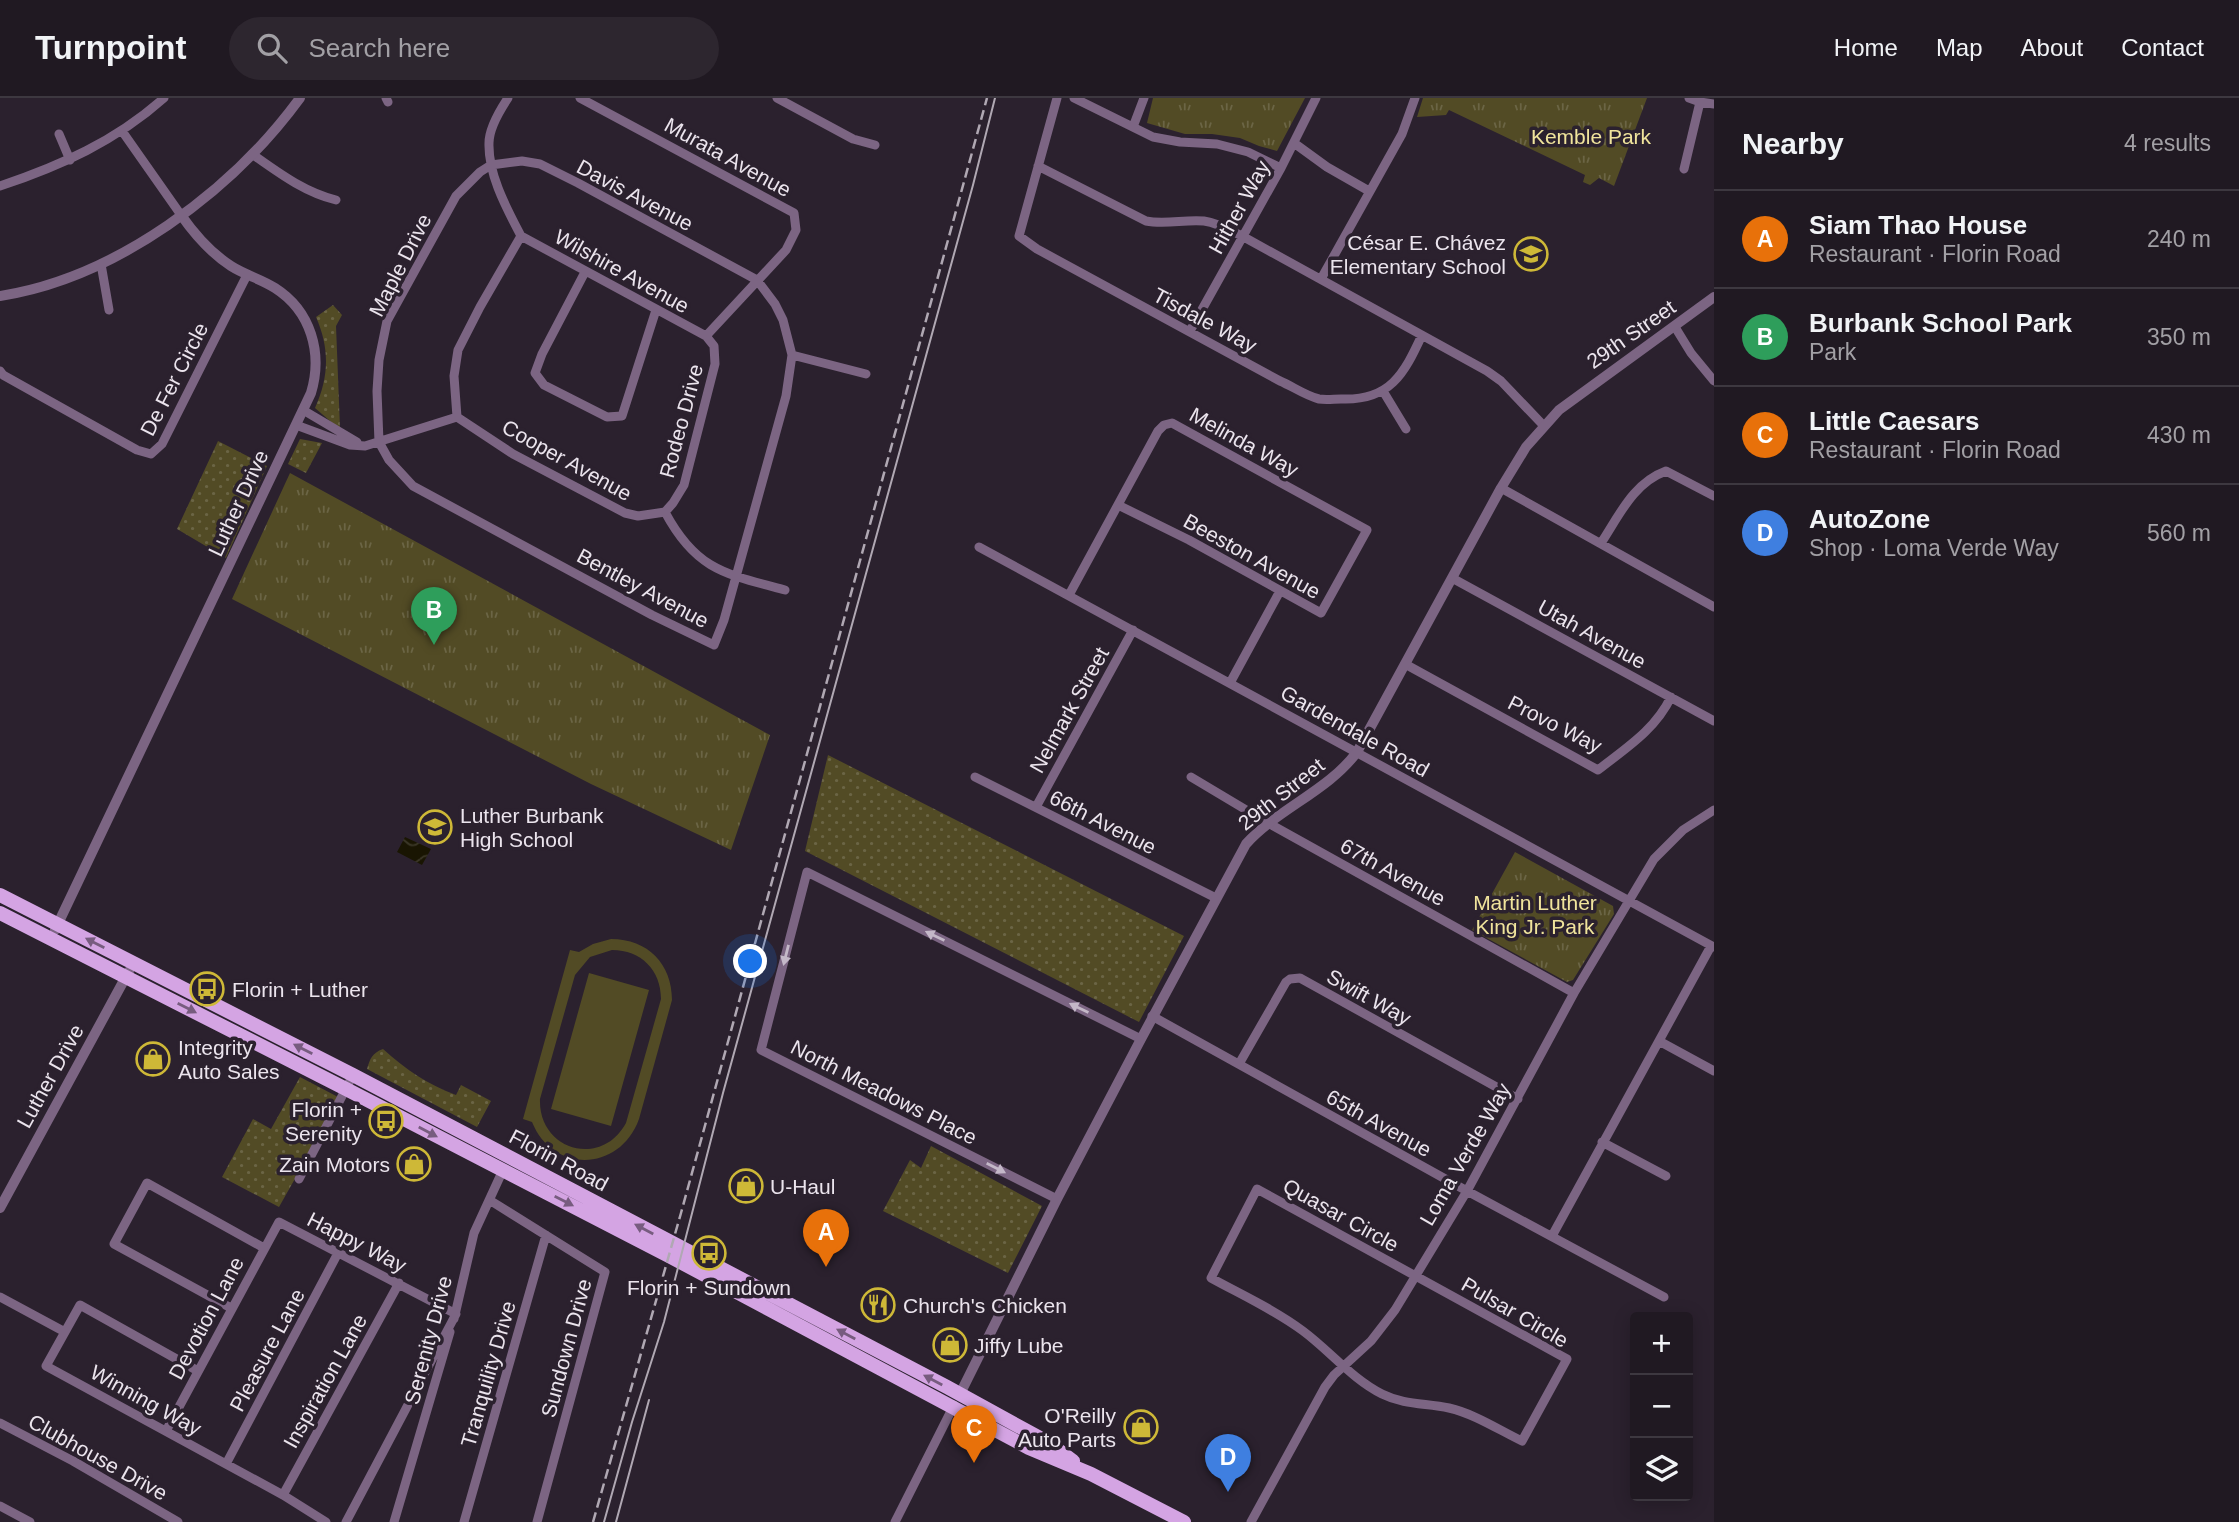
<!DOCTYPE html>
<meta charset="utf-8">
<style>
:root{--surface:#201922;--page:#2d262f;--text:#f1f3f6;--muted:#a2a0a5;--line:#3d3840;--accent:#ceb837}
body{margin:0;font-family:Arial,sans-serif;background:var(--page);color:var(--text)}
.controls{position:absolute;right:21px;bottom:21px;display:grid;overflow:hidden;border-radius:7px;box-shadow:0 4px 18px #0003}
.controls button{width:63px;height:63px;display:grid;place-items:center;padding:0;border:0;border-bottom:2px solid var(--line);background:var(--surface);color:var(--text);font:35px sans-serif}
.you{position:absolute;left:751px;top:864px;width:24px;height:24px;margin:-18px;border:5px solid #fff;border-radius:50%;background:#1a73e8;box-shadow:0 0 0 10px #1a73e833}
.badge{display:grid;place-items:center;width:46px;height:46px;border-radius:50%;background:var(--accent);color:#fff;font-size:23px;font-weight:700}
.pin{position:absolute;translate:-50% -58px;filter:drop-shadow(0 2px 4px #0008)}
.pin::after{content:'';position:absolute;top:37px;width:24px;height:21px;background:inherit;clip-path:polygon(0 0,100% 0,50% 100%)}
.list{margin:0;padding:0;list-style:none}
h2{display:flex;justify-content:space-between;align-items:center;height:91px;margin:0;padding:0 28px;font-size:30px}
h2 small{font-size:23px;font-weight:400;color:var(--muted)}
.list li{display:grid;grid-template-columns:46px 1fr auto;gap:21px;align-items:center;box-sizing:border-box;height:98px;padding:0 28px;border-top:2px solid var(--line)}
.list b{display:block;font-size:26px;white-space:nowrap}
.list p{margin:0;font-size:23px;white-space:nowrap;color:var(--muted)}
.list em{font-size:23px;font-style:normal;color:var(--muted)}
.icon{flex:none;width:38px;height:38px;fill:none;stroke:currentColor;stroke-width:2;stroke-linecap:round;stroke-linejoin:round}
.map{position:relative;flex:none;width:1714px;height:1424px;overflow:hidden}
header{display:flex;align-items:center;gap:42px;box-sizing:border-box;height:98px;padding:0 35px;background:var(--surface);border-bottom:2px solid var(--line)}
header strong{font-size:33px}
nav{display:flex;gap:38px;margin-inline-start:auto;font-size:24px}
.search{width:490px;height:63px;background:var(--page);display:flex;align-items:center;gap:18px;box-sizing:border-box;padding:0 24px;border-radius:38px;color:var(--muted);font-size:26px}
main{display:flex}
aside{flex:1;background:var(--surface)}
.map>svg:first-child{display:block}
</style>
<header>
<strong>Turnpoint</strong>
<div class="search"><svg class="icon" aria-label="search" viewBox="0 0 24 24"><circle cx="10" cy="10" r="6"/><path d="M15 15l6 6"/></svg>Search here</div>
<nav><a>Home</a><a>Map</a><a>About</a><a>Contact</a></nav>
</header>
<main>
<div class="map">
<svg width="1714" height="1424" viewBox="0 0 1714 1424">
<defs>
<pattern id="grass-dots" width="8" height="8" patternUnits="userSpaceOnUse" patternTransform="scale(1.75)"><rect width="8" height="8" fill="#524b25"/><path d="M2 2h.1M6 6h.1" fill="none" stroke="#6b6545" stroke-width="1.8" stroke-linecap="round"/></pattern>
<pattern id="park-tufts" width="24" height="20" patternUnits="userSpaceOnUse" patternTransform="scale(1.75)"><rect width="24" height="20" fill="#524b25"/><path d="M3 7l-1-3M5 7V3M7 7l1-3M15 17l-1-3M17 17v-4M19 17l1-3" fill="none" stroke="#6b6545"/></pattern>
<pattern id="water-waves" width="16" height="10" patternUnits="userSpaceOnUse" patternTransform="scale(1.75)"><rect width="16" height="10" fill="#191502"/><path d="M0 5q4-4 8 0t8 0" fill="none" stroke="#3b3727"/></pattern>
</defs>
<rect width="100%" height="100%" fill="#2b212e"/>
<path fill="url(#grass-dots)" d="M333 207 342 217 336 228 340 330 337 329 315 310C329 279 330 251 316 219Z
M300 341 322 345 306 375 288 366Z
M218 343 267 368 226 460 177 431Z
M828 657 1184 838 1139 924 805 753Z
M383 951C405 971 427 986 456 997L461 987 491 1003 477 1029 367 971C370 961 372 955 383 951Z
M300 979 338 999 336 1008 279 1109 222 1079 253 1021 271 1031Z
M931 1048 1042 1108 1008 1175 883 1113 910 1062 921 1070Z"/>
<path fill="url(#park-tufts)" d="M1153 0H1305L1277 53 1259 48 1240 40 1212 36H1185L1147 25Z
M1423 0H1647L1614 88 1599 80 1590 87 1583 84 1585 77 1449 12 1446 17 1417 19Z
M290 375 770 637 731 752 591 686 232 501Z
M1515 754 1613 808 1614 816 1573 882 1567 884 1472 832Z"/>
<path fill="#524b25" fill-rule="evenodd" d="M611 841C648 841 672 866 672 902L639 1021C620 1074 553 1076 532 1024L523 1021 570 852 579 854 593 846ZM612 852C641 852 661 872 661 901L626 1025C601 1071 538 1052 540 1001L575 877 590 859Z
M589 875 649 892 611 1028 551 1011Z"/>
<path fill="url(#water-waves)" d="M405 739 431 751 422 767 397 754Z"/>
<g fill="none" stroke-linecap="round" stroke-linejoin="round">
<path stroke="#7c6583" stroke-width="9" d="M386 0 388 4
M508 0C500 12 489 30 489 45 488 77 507 111 521 138
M580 0 794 115 796 132 786 152 706 238
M777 0 853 41 875 47
M1057 0 1019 138 1037 151 1280 283C1292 288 1306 298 1319 301 1326 302 1334 301 1341 301 1390 303 1404 276 1422 237
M1074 0 1153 39 1180 44 1217 46 1248 54 1281 70
M1689 0 1700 4 1714 6
M1133 29 1144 0
M122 33 181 117
M59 36 70 62
M1294 45 1327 69 1369 93
M252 56C279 75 304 94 336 102
M522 63 540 66 578 85 757 182 775 206 783 222 792 257 786 298 724 522 714 547 652 517 413 388 389 362 379 344 377 293 379 262 387 223 456 98 480 74 491 67Z
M1038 68 1146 123C1166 127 1185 121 1204 123 1218 125 1230 132 1242 138L1487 273 1501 283 1544 328
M1684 71 1700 4
M0 88C60 68 116 43 164 0
M521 138 706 238 714 248 715 266 684 387 673 405 665 414
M101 166 109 212
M585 174 542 256 535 275 544 287 607 319 622 318 656 212
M1321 181 1402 36 1415 0
M1675 229 1691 255 1714 283
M1190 233 1281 70 1316 0
M792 257 866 276
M0 273 3 277 137 352 151 356 162 346 247 177
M1383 293 1406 331
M303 312 357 344
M457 319 513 356 625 415 638 418 665 414
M457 319 454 278 458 252 480 209 521 138
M296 327 350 347 365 348 457 319
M1501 390 1714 509
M665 414C696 472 725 476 785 492
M1601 445C1619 418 1633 385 1666 373L1714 398
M979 449 1714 849
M1452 480 1714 623
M1069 497 1158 333 1164 327 1172 325 1367 432 1321 515 1189 442 1118 407
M1405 566 1598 672C1626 650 1655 632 1671 599
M1230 585 1280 493
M975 679 1216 800
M1191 679 1268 725 1574 895
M1036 709 1133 532
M1152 918 1467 1093 1664 1199
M1659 943 1714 973
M1239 966 1286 884 1290 881 1300 880 1518 1001
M1602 1044 1666 1078
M299 1081 353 977
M1257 1091 1567 1261 1522 1343C1499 1332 1475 1316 1449 1310 1426 1305 1404 1307 1382 1296 1352 1281 1330 1253 1303 1233 1275 1212 1242 1197 1211 1180Z
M1057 1101 761 952 807 774 1141 941
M491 1103 605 1174 537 1424
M1552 1138 1711 848
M0 1199 65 1234
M231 1210 114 1146 147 1085 264 1150
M454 1221 474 1135 503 1072
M198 1273 80 1207 46 1268 283 1397 326 1424
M0 1325 73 1363 178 1424
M166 1333 279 1124 456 1216 346 1424
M226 1366 338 1155
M283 1397 399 1185
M0 1408 30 1424
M394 1424 450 1234
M464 1424 546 1137
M895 1424 954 1307
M1251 1424 1325 1289 1334 1277 1371 1243 1395 1212 1467 1093 1574 895 1654 761 1683 732 1714 712"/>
<path stroke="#7c6583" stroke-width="10" d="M0 198C116 180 232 93 300 0
M55 832 311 295C323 255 311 213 275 190 261 181 245 177 231 168 211 155 195 137 181 117
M0 1110 129 873
M960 1296 1057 1101 1141 941 1246 746C1279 710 1328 693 1357 654L1501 390 1526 349 1559 312 1714 199"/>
<path stroke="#d4a4e3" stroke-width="14" d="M0 797 353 977 947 1289 1049 1345 1073 1363
M0 815 346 991 669 1158 1029 1350 1091 1376 1184 1424"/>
<path stroke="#b0a8b3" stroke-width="2" d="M604 1424 632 1324 664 1224 723 995 973 87 995 0
M616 1424 649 1302"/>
<path stroke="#b0a8b3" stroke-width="2.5" stroke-dasharray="10 5" stroke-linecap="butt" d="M593 1424 681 1115 987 0"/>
</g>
<defs><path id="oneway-solid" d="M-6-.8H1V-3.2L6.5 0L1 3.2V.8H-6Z" transform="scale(1.75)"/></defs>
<g fill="#c4b8c8">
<use href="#oneway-solid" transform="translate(935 838) rotate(-154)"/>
<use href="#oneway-solid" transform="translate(786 857) rotate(104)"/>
<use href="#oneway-solid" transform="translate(1079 910) rotate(-154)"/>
<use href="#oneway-solid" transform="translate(996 1070) rotate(27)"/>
</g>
<g fill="#775c7f">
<use href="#oneway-solid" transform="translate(95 845) rotate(-153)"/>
<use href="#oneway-solid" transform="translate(187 910) rotate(27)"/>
<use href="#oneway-solid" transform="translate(303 951) rotate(-153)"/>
<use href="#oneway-solid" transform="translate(428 1034) rotate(28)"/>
<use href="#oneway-solid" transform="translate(564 1103) rotate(27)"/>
<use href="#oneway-solid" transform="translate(644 1131) rotate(-152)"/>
<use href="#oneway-solid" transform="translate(846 1236) rotate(-152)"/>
<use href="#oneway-solid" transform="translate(933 1282) rotate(-152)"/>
</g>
<defs>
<symbol id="school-ring" viewBox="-11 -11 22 22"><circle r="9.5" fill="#2b212e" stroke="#ceb837" stroke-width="1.5"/><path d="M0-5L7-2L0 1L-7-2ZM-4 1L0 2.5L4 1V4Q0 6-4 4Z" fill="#ceb837"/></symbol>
<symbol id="bus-ring" viewBox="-11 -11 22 22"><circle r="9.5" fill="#2b212e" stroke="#ceb837" stroke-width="1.5"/><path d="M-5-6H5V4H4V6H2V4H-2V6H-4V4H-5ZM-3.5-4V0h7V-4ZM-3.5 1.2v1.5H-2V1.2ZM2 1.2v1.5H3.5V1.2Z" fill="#ceb837"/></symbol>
<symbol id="shop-ring" viewBox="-11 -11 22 22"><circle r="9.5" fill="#2b212e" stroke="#ceb837" stroke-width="1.5"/><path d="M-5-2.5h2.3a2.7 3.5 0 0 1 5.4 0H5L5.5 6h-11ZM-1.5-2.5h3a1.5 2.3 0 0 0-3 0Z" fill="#ceb837"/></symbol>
<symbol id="restaurant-ring" viewBox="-11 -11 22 22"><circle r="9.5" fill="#2b212e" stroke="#ceb837" stroke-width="1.5"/><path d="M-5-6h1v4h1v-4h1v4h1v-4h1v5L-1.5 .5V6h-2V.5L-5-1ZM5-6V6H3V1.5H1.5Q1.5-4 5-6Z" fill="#ceb837"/></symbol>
</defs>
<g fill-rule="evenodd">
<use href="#school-ring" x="1512" y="137" width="38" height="38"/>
<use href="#school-ring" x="416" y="710" width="38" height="38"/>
<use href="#bus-ring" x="188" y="872" width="38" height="38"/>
<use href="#shop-ring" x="134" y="942" width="38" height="38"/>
<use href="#bus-ring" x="367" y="1004" width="38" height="38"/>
<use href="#shop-ring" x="395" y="1047" width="38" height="38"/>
<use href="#shop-ring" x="727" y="1069" width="38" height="38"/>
<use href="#bus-ring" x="690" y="1136" width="38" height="38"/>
<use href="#restaurant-ring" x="859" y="1188" width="38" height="38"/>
<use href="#shop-ring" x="931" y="1228" width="38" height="38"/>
<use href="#shop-ring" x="1122" y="1310" width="38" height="38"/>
</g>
<g text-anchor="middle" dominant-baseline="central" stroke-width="7" stroke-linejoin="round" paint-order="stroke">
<g font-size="21" fill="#f0e49c" stroke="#2b212e">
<text x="1591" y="38">Kemble Park</text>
<text x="1535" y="804">Martin Luther<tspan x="1535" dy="24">King Jr. Park</tspan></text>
</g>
<g font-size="21" fill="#ebe4ed" stroke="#2b212e">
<text transform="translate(728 59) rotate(29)">Murata Avenue</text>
<text transform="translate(635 97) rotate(28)">Davis Avenue</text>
<text transform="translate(1239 109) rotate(-61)">Hither Way</text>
<text transform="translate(400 167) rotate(-63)">Maple Drive</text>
<text transform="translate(622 173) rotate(29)">Wilshire Avenue</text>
<text transform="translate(1205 222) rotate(28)">Tisdale Way</text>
<text transform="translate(1631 236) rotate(-35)">29th Street</text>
<text transform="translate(174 281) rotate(-63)">De Fer Circle</text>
<text transform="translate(681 323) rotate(-75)">Rodeo Drive</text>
<text transform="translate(1244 344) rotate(29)">Melinda Way</text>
<text transform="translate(567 362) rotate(29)">Cooper Avenue</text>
<text transform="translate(238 405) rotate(-65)">Luther Drive</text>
<text transform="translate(1252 458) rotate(29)">Beeston Avenue</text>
<text transform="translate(643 490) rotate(28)">Bentley Avenue</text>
<text transform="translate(1592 536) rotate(29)">Utah Avenue</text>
<text transform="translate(1069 612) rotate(-61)">Nelmark Street</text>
<text transform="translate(1555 626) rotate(27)">Provo Way</text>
<text transform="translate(1355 633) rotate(29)">Gardendale Road</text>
<text transform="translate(1281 696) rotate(-38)">29th Street</text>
<text transform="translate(1103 724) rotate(27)">66th Avenue</text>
<text transform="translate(1393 774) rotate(29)">67th Avenue</text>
<text transform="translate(1369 899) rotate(29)">Swift Way</text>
<text transform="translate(50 978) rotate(-61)">Luther Drive</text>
<text transform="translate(884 994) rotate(27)">North Meadows Place</text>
<text transform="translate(1379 1025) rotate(29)">65th Avenue</text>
<text transform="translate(1465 1056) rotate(-60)">Loma Verde Way</text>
<text transform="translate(559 1062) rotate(28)">Florin Road</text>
<text transform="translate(1341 1117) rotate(29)">Quasar Circle</text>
<text transform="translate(357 1144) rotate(27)">Happy Way</text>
<text transform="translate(1515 1214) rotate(30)">Pulsar Circle</text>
<text transform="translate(206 1220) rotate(-62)">Devotion Lane</text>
<text transform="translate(428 1242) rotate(-75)">Serenity Drive</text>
<text transform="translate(566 1250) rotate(-75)">Sundown Drive</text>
<text transform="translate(267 1252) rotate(-62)">Pleasure Lane</text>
<text transform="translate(488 1276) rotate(-74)">Tranquility Drive</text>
<text transform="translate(325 1283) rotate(-61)">Inspiration Lane</text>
<text transform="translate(146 1302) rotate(29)">Winning Way</text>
<text transform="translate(98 1359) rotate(29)">Clubhouse Drive</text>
</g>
<g font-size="21" fill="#ebe4ed" stroke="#2b212e" text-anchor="start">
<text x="1506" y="144" text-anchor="end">César E. Chávez<tspan x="1506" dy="24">Elementary School</tspan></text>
<text x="460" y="717">Luther Burbank<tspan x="460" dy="24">High School</tspan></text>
<text x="232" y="891">Florin + Luther</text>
<text x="178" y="949">Integrity<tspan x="178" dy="24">Auto Sales</tspan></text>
<text x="362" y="1011" text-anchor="end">Florin +<tspan x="362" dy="24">Serenity</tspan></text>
<text x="390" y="1066" text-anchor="end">Zain Motors</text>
<text x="770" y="1088">U-Haul</text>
<text x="709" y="1189" text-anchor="middle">Florin + Sundown</text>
<text x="903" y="1207">Church's Chicken</text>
<text x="974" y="1247">Jiffy Lube</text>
<text x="1116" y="1317" text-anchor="end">O'Reilly<tspan x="1116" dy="24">Auto Parts</tspan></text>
</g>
</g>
</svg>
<div class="controls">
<button>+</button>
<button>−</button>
<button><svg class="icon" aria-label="layers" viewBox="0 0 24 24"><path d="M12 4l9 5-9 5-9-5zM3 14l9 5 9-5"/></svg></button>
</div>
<div class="you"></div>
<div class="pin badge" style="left:826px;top:1169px;background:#e8710a">A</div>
<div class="pin badge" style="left:434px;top:547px;background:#2e9e5b">B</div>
<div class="pin badge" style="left:974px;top:1365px;background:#e8710a">C</div>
<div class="pin badge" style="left:1228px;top:1394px;background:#3f7fe0">D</div>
</div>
<aside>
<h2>Nearby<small>4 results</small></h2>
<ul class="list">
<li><span class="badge" style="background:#e8710a">A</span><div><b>Siam Thao House</b><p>Restaurant · Florin Road</p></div><em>240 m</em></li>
<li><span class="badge" style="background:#2e9e5b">B</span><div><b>Burbank School Park</b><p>Park</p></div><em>350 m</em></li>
<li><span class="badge" style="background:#e8710a">C</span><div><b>Little Caesars</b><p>Restaurant · Florin Road</p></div><em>430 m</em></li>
<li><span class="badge" style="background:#3f7fe0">D</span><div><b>AutoZone</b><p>Shop · Loma Verde Way</p></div><em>560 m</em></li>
</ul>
</aside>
</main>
